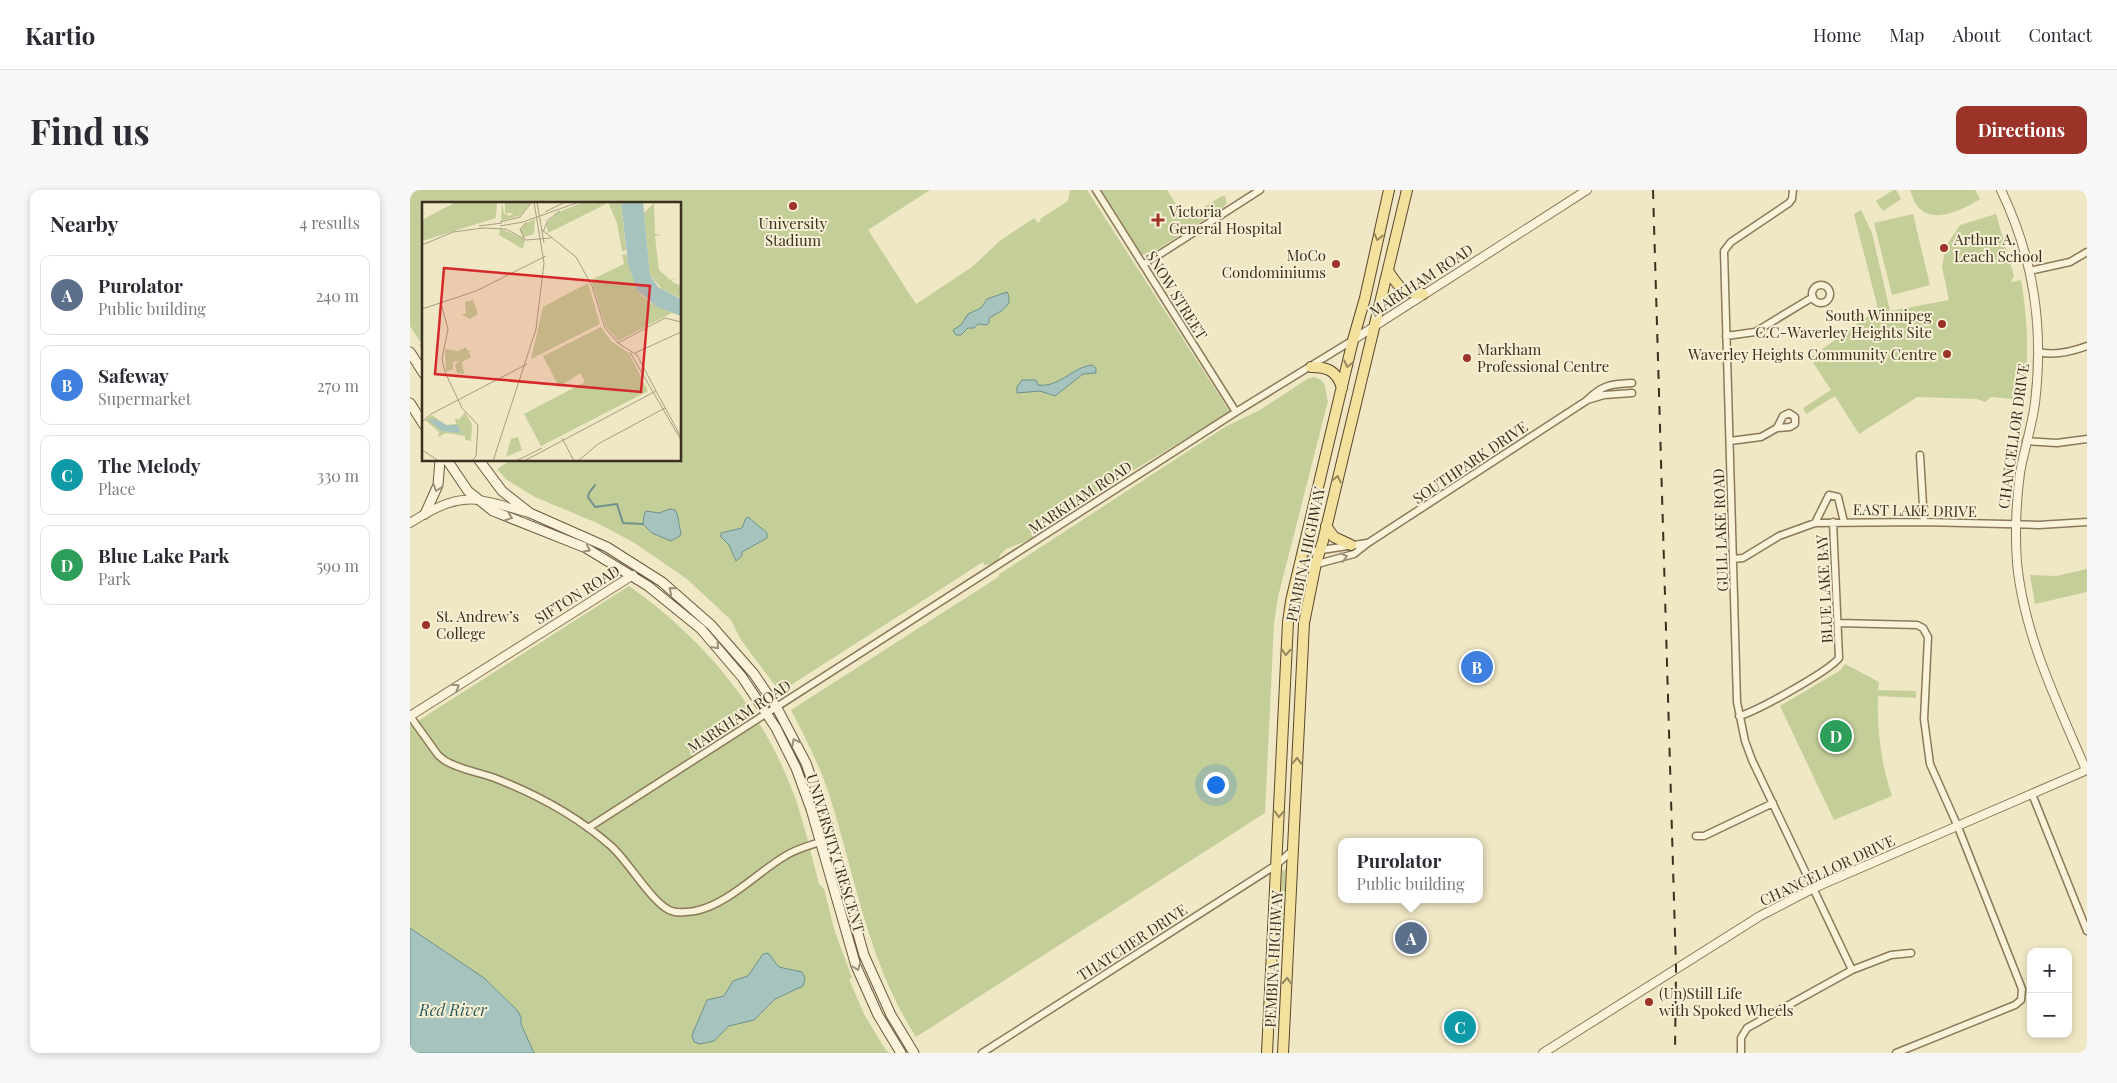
<!DOCTYPE html>
<meta charset="utf-8">
<style>
:root{--surface:#fff;--page:#f7f7f7;--text:#2b2b33;--muted:#7c7c81;--line:#e1e1e2;--accent:#9c3328}
body{margin:0;font-family:"Playfair Display",serif;background:var(--page);color:var(--text)}
.controls{position:absolute;right:15px;bottom:15px;display:grid;overflow:hidden;border-radius:10px;box-shadow:0 2px 8px #0003}
.controls button{width:45px;height:45px;display:grid;place-items:center;padding:0;border:0;border-bottom:1px solid var(--line);background:var(--surface);color:var(--text);font:25px sans-serif}
.you{position:absolute;left:805px;top:594px;width:18px;height:18px;margin:-12px;border:4px solid #fff;border-radius:50%;background:#1a73e8;box-shadow:0 0 0 8px #1a73e833}
.badge{display:grid;place-items:center;width:32px;height:32px;border-radius:50%;background:var(--accent);color:#fff;font-size:16px;font-weight:700}
.pin{position:absolute;translate:-50% -50%;border:2px solid #fff;box-shadow:0 1px 5px #0006}
.popup{position:absolute;left:928px;top:648px;width:145px;height:65px;box-sizing:border-box;display:grid;place-content:center;border-radius:10px;background:var(--surface);filter:drop-shadow(0 1px 4px #0005);font-size:16px;white-space:nowrap;color:var(--muted)}
.popup b{font-size:19px;color:var(--text)}
.popup::after{content:'';position:absolute;left:50%;top:100%;margin-left:-10px;border:10px solid transparent;border-top-color:var(--surface)}
.list{margin:0;padding:0;list-style:none}
h2{display:flex;justify-content:space-between;align-items:center;height:65px;margin:0;padding:0 20px;font-size:21px}
h2 small{font-size:16px;font-weight:400;color:var(--muted)}
.list li{display:grid;grid-template-columns:32px 1fr auto;gap:15px;align-items:center;box-sizing:border-box;height:80px;margin:0 10px 10px;padding:0 10px;border:1px solid var(--line);border-radius:10px}
.list b{display:block;font-size:19px;white-space:nowrap}
.list p{margin:0;font-size:16px;white-space:nowrap;color:var(--muted)}
.list em{font-size:16px;font-style:normal;color:var(--muted)}
.map{position:relative;flex:none;width:1677px;height:863px;overflow:hidden;border-radius:10px}
header{display:flex;align-items:center;gap:30px;box-sizing:border-box;height:70px;padding:0 25px;background:var(--surface);border-bottom:1px solid var(--line)}
header strong{font-size:24px}
nav{display:flex;gap:28px;margin-inline-start:auto;font-size:18px}
.intro{display:flex;align-items:center;justify-content:space-between;box-sizing:border-box;height:120px;padding:0 30px}
h1{margin:0;font-size:35px}
.button{padding:12px 22px;border-radius:10px;background:var(--accent);color:#fff;font-size:18px;font-weight:700}
main{display:flex;gap:30px;padding:0 30px}
aside{flex:1;background:var(--surface);border-radius:10px;box-shadow:0 2px 8px #0003}
.map>svg:first-child{display:block}
</style>
<header>
<strong>Kartio</strong>
<nav><a>Home</a><a>Map</a><a>About</a><a>Contact</a></nav>
</header>
<div class="intro"><h1>Find us</h1><a class="button">Directions</a></div>
<main>
<aside>
<h2>Nearby<small>4 results</small></h2>
<ul class="list">
<li><span class="badge" style="background:#5c6f8a">A</span><div><b>Purolator</b><p>Public building</p></div><em>240 m</em></li>
<li><span class="badge" style="background:#3f7fe0">B</span><div><b>Safeway</b><p>Supermarket</p></div><em>270 m</em></li>
<li><span class="badge" style="background:#0f9aa8">C</span><div><b>The Melody</b><p>Place</p></div><em>330 m</em></li>
<li><span class="badge" style="background:#2e9e5b">D</span><div><b>Blue Lake Park</b><p>Park</p></div><em>590 m</em></li>
</ul>
</aside>
<div class="map">
<svg width="1677" height="863" viewBox="0 0 1677 863">
<rect width="100%" height="100%" fill="#f0e7c5"/>
<path fill="#c3ce98" d="M0 0H520L458 40 506 114 562 77 591 50 624 28 628 33 631 31 630 29 658 11 660 0H677L820 222 676 309 624 348 596 359 590 365 588 370 580 374 574 375 573 372 370 502 331 450 321 430 277 389 223 352 187 333 125 307 97 290 87 279 101 270H270V14H14V162L9 155 11 153 0 136Z
M690 0H757L775 29 812 6H815L817 13 814 17 739 65H733L730 63Z
M1483 0H1486L1491 9 1473 21 1466 11Z
M1500 0H1565L1570 9C1554 19 1521 37 1506 14 1503 10 1502 5 1500 0Z
M1451 20 1462 43 1480 121 1539 110 1532 77 1536 56 1550 35 1586 24 1604 86 1601 92 1611 90C1618 130 1619 169 1614 210L1581 207 1575 212 1567 209 1507 207 1449 244 1425 206 1396 224 1393 218 1421 200 1400 168 1468 119 1444 24Z
M1503 24 1520 95 1482 105 1464 33Z
M904 187C919 191 914 200 918 211L868 407 864 433 855 623 506 847C457 770 446 688 419 604 409 574 395 547 381 520L590 386 588 385 815 237 850 220 897 189Z
M1677 379V402L1625 414 1620 385 1646 386Z
M219 396C297 451 357 525 388 616 396 642 402 668 409 694L414 699 425 742 442 788 439 789 454 824 475 859 479 863H124L111 834V828L107 820 74 788 0 738V536Z
M1435 474 1469 492 1468 500 1506 501V508L1468 506C1467 542 1471 573 1482 606L1424 630 1370 516 1431 480Z
M876 679 872 759H871L869 740 872 681Z"/>
<path fill="#a7c3be" stroke="#6d928c" d="M597 102C605 116 589 122 579 128V133L577 135 568 134 564 138H558L551 145H546L543 140 551 135 558 124 571 118 577 109Z
M682 175 686 178V183L673 184 645 206 630 201 607 203V197L612 190H626L628 195C649 198 663 177 682 175Z
M260 319 265 320C269 325 268 335 271 342L270 346 261 351 242 343 233 334 234 325 236 321 249 323Z
M338 327 357 343V348L332 362V366L326 371 319 355 311 347V343L332 338 336 328Z
M0 738 74 788 107 820 111 827V834L124 863H0Z
M358 763 369 777 392 782 395 788 393 796 365 809 344 830 319 836 304 851 290 854 284 852 282 845 297 810 314 806 323 791 338 786 353 764Z"/>
<g fill="none" stroke-linecap="round" stroke-linejoin="round">
<path stroke="#6d928c" stroke-width="2" d="M185 295 179 303 178 307 185 317 207 314 213 333 233 334"/>
<defs>
<path id="minor" d="M686 0 826 222
M733 75 850 0
M1619 81 1660 72 1677 62
M1402 104a9 9 0 1 1 18 0a9 9 0 1 1-18 0Z
M1316 146 1345 142 1403 107
M1628 162C1645 166 1661 162 1677 156
M1177 210 1194 205 1222 203
M1379 223 1385 227V234L1380 237 1367 238 1373 226Z
M1320 251 1351 247 1367 238
M1616 251 1647 253 1677 249
M1510 265 1514 332
M1405 333 1419 305 1428 307 1434 332
M892 363 957 353
M1323 369 1333 368 1369 346 1405 333 1514 332 1629 335 1677 332
M889 379 944 364 958 353 1176 211C1192 195 1200 194 1222 193
M1428 433 1507 435 1513 438 1518 447 1514 529 1520 574 1548 637 1612 799 1611 810 1605 815 1486 863
M0 526 28 565 34 570C49 580 70 582 87 589 128 605 168 627 201 656 218 671 241 711 259 720 267 724 277 722 285 721 317 715 348 682 375 666 386 659 398 656 410 652
M1329 526C1346 522 1419 481 1429 468L1423 332
M1622 604 1677 741
M178 638 826 222 943 150
M1286 646H1294L1363 613
M1442 780 1481 765 1501 763
M572 863 866 675 883 660
M1331 863V848L1337 838 1442 780 1342 570 1335 551 1327 512 1314 61 1321 52 1379 13 1382 9 1383 0"/>
<path id="tertiary" d="M1591 0C1624 69 1634 137 1625 213 1622 236 1614 260 1610 283 1606 313 1605 344 1607 373 1614 446 1648 514 1676 580
M943 150 1177 0
M0 333C25 317 49 304 79 312 93 315 106 320 120 323
M0 526 223 385
M1133 863 1350 726 1404 698 1677 580"/>
<path id="secondary" d="M0 162 14 184
M0 213 14 235
M37 270 58 301 83 321 176 358 238 396 291 439 332 487 366 538 386 578 401 619 446 776 468 825 491 863
M69 270 92 301 120 323 197 357 252 392 301 435 344 484 367 518 396 573 415 627 454 765 481 825 504 863
M15 324 28 295 30 270"/>
<path id="primary" d="M978 81C990 98 991 103 1013 104
M901 177C918 177 927 181 932 198
M916 336 924 347 941 355
M857 863 878 432 881 411 943 150 955 108 979 0
M873 863 894 433 906 373 913 351 997 0"/>
</defs>
<use href="#minor" stroke="#8b795a" stroke-width="9"/>
<use href="#tertiary" stroke="#8b795a" stroke-width="10"/>
<use href="#secondary" stroke="#6d5a3e" stroke-width="11"/>
<use href="#primary" stroke="#59472f" stroke-width="12"/>
<use href="#minor" stroke="#faf3d9" stroke-width="6"/>
<use href="#tertiary" stroke="#faf3d9" stroke-width="8"/>
<use href="#secondary" stroke="#faf3d9" stroke-width="9"/>
<use href="#primary" stroke="#f3e19d" stroke-width="10"/>
<path stroke="#3b2f1f" stroke-width="2" stroke-dasharray="9 9" stroke-linecap="butt" d="M1243 0 1266 778 1265 863"/>
</g>
<defs><path id="oneway-chevron" d="M-2-3.5L2.5 0L-2 3.5" fill="none" stroke-width="1.6" stroke-linecap="round" stroke-linejoin="round" transform="scale(1.25)"/></defs>
<g stroke="#97885e">
<use href="#oneway-chevron" transform="translate(968 47) rotate(104)"/>
<use href="#oneway-chevron" transform="translate(938 174) rotate(103)"/>
<use href="#oneway-chevron" transform="translate(927 289) rotate(-77)"/>
<use href="#oneway-chevron" transform="translate(876 462) rotate(93)"/>
<use href="#oneway-chevron" transform="translate(887 571) rotate(-88)"/>
<use href="#oneway-chevron" transform="translate(869 624) rotate(93)"/>
<use href="#oneway-chevron" transform="translate(877 791) rotate(-87)"/>
</g>
<g stroke="#9a917c">
<use href="#oneway-chevron" transform="translate(27 298) rotate(108)"/>
<use href="#oneway-chevron" transform="translate(99 327) rotate(21)"/>
<use href="#oneway-chevron" transform="translate(177 359) rotate(27)"/>
<use href="#oneway-chevron" transform="translate(934 367) rotate(-15)"/>
<use href="#oneway-chevron" transform="translate(262 400) rotate(-141)"/>
<use href="#oneway-chevron" transform="translate(306 456) rotate(48)"/>
<use href="#oneway-chevron" transform="translate(46 497) rotate(-33)"/>
<use href="#oneway-chevron" transform="translate(385 552) rotate(-117)"/>
<use href="#oneway-chevron" transform="translate(447 777) rotate(69)"/>
</g>
<g fill="#9c3328" stroke="#f7f0d5" stroke-width="2">
<circle cx="383" cy="16" r="5"/>
<path d="M745.5 22.5h5v5h5v5h-5v5h-5v-5h-5v-5h5z"/>
<circle cx="1534" cy="58" r="5"/>
<circle cx="926" cy="74" r="5"/>
<circle cx="1532" cy="134" r="5"/>
<circle cx="1537" cy="164" r="5"/>
<circle cx="1057" cy="168" r="5"/>
<circle cx="16" cy="435" r="5"/>
<circle cx="1239" cy="812" r="5"/>
</g>
<g text-anchor="middle" dominant-baseline="central" stroke-width="4" stroke-linejoin="round" paint-order="stroke">
<g font-size="15" fill="#3b2f1f" stroke="#f7f0d5" text-anchor="start">
<text x="759" y="21">Victoria<tspan x="759" dy="17">General Hospital</tspan></text>
<text x="383" y="33" text-anchor="middle">University<tspan x="383" dy="17">Stadium</tspan></text>
<text x="1544" y="49">Arthur A.<tspan x="1544" dy="17">Leach School</tspan></text>
<text x="916" y="65" text-anchor="end">MoCo<tspan x="916" dy="17">Condominiums</tspan></text>
<text x="1522" y="125" text-anchor="end">South Winnipeg<tspan x="1522" dy="17">C.C-Waverley Heights Site</tspan></text>
<text x="1067" y="159">Markham<tspan x="1067" dy="17">Professional Centre</tspan></text>
<text x="1527" y="164" text-anchor="end">Waverley Heights Community Centre</text>
<text x="26" y="426">St. Andrew’s<tspan x="26" dy="17">College</tspan></text>
<text x="1249" y="803">(Un)Still Life<tspan x="1249" dy="17">with Spoked Wheels</tspan></text>
</g>
<g font-size="15" fill="#3b2f1f" stroke="#f7f0d5">
<text transform="translate(1011 90) rotate(-33)">MARKHAM ROAD</text>
<text transform="translate(767 105) rotate(58)">SNOW STREET</text>
<text transform="translate(1603 246) rotate(-82)">CHANCELLOR DRIVE</text>
<text transform="translate(1060 272) rotate(-34)">SOUTHPARK DRIVE</text>
<text transform="translate(670 307) rotate(-33)">MARKHAM ROAD</text>
<text transform="translate(1505 320) rotate(1)">EAST LAKE DRIVE</text>
<text transform="translate(1310 340) rotate(-92)">GULL LAKE ROAD</text>
<text transform="translate(895 364) rotate(-78)">PEMBINA HIGHWAY</text>
<text transform="translate(1414 399) rotate(-93)">BLUE LAKE BAY</text>
<text transform="translate(167 404) rotate(-32)">SIFTON ROAD</text>
<text transform="translate(329 526) rotate(-33)">MARKHAM ROAD</text>
<text transform="translate(426 663) rotate(73)">UNIVERSITY CRESCENT</text>
<text transform="translate(1417 680) rotate(-25)">CHANCELLOR DRIVE</text>
<text transform="translate(722 752) rotate(-33)">THATCHER DRIVE</text>
<text transform="translate(863 769) rotate(-87)">PEMBINA HIGHWAY</text>
</g>
<g font-size="16" font-style="italic" fill="#2e5a5b" stroke="#f7f0d5">
<text x="43" y="819">Red River</text>
</g>
</g>
<g transform="translate(12 12)">
<rect width="259" height="259" fill="#f0e7c5"/>
<path d="M34 0H75L74 16 0 39V18ZM80 0 82 11 88 14 91 11H83V0H109L99 13 79 19ZM161 0H184V2L126 31 132 35 126 31 124 22 135 11ZM186 0H199L204 48 200 49 195 21ZM232 1 233 32 240 33 233 34 237 68 248 78 254 76 249 79 259 84V96L240 87 228 73 222 11ZM113 17 112 32 102 35 98 29 103 22ZM78 26 103 38 101 47 77 33ZM204 52 215 88 227 100 250 111 196 139 184 125 169 78 202 62 200 53ZM166 81 178 122 109 157 121 105ZM51 98 56 112 48 117 39 112H44L43 100ZM179 125 189 139 207 151 226 189 119 244 102 212 163 180 158 171 137 185 121 154ZM44 145 46 149 50 148 47 150 49 155 40 160 42 172 35 171 33 162 38 159 31 160V167L24 170 23 147 36 149ZM43 210 50 222 49 239 43 238V234L24 231 16 235 17 230 3 218 10 213 24 223 34 222 33 216 37 218ZM96 235 100 248 84 255 89 237Z" fill="#c3ce98"/>
<path d="M199 0H221L228 73 236 85 259 97V114L235 105 215 88 206 62ZM14 217 24 223H36L39 231 20 229 6 218Z" fill="#a7c3be"/>
<path fill="none" stroke="#a89d83" stroke-width="1" d="M115 0 122 41M123 10 143 0M78 20 98 15 110 0M57 24 80 21M78 24 101 20 157 0M60 26 84 27 104 38 129 36M121 30 126 18 138 9M102 36 98 27 105 20M0 43 31 30 61 26M19 101 26 127 20 157 23 170 40 206 56 223 54 254 50 259M0 107 54 89 124 54M196 141 243 116 259 120M208 150 231 190M213 151 259 130M234 189 259 235M231 190 259 238M0 220 9 212 105 162M140 236 152 259M0 248 17 259M71 259 114 127 122 61 112 0M94 259 120 246M102 259 234 189 215 153 196 141 183 126 170 84 154 55 119 27M156 259 176 242 243 206"/>
<path fill="#d62828" fill-opacity="0.15" stroke="#d62828" stroke-width="2.5" d="M22 66 228 84 219 190 13 172Z"/>
<rect width="259" height="259" fill="none" stroke="#3b2f1f" stroke-width="2.5"/>
</g>
</svg>
<div class="controls">
<button>+</button>
<button>−</button>
</div>
<div class="you"></div>
<div class="pin badge" style="left:1001px;top:748px;background:#5c6f8a">A</div>
<div class="popup"><b>Purolator</b>Public building</div>
<div class="pin badge" style="left:1067px;top:477px;background:#3f7fe0">B</div>
<div class="pin badge" style="left:1050px;top:837px;background:#0f9aa8">C</div>
<div class="pin badge" style="left:1426px;top:546px;background:#2e9e5b">D</div>
</div>
</main>
